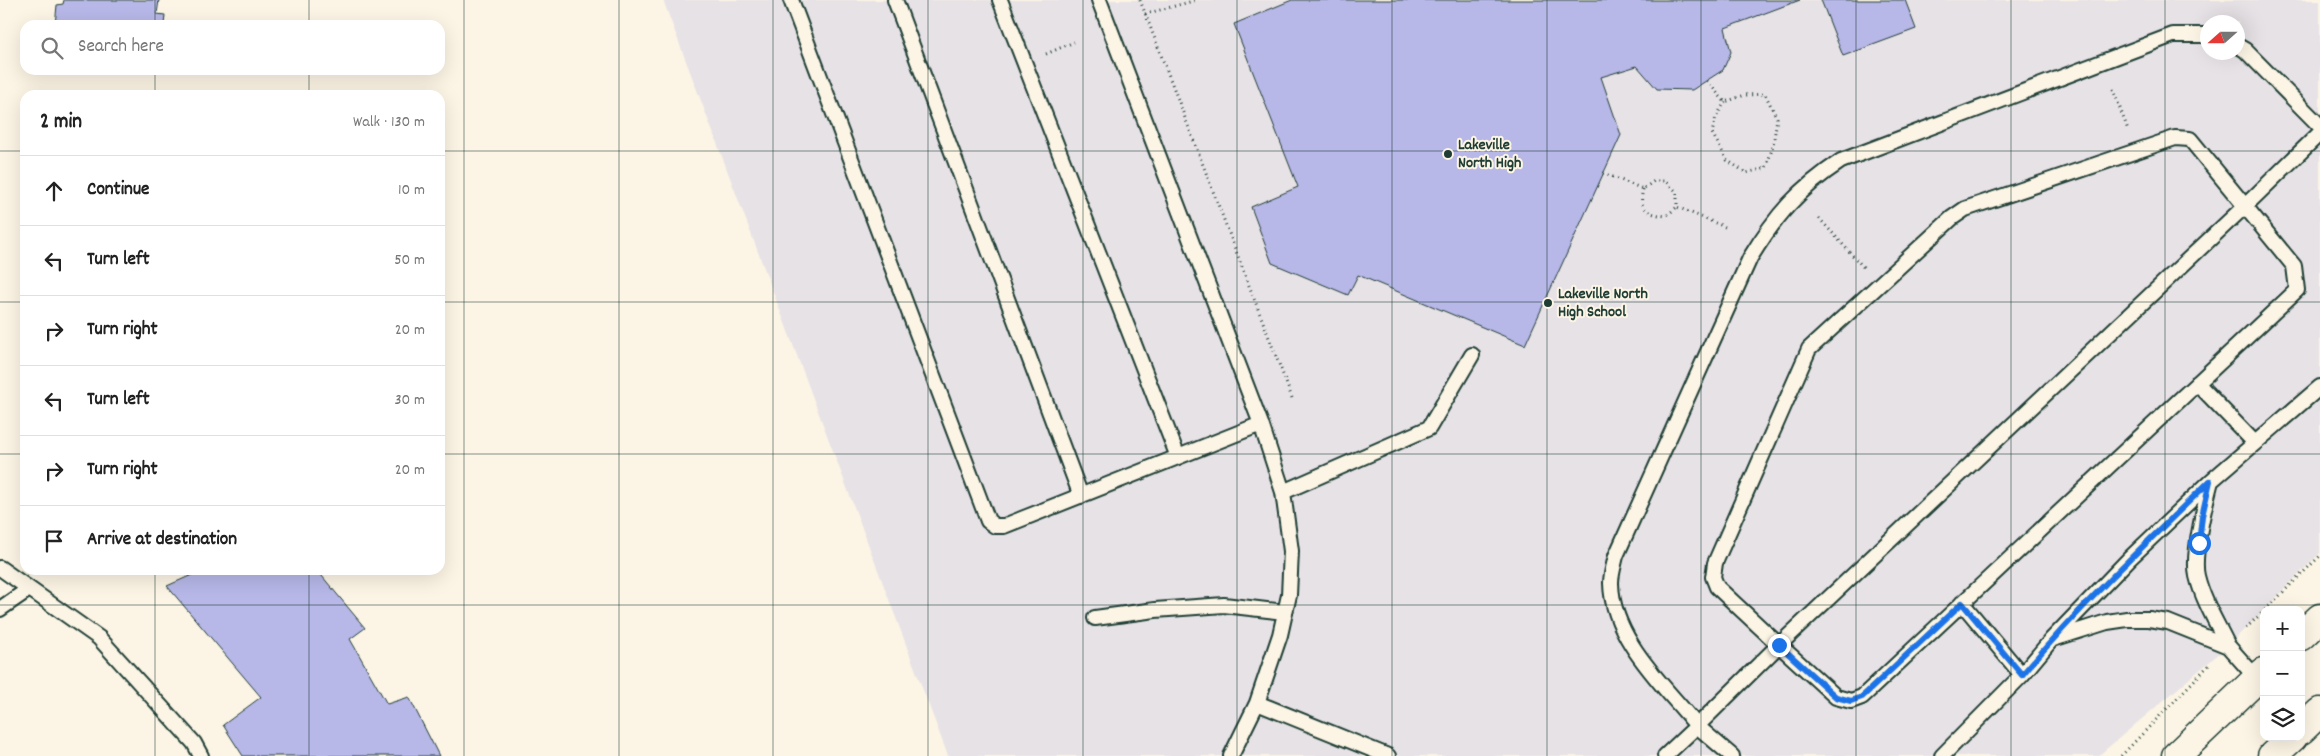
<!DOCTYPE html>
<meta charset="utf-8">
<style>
:root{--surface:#fff;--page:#f2f2f2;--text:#222;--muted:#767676;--line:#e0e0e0}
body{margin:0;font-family:Dekko,sans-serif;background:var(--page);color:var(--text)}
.controls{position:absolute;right:15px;bottom:15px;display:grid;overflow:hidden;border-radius:10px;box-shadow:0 5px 20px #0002}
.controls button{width:45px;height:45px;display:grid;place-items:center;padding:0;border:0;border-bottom:1px solid var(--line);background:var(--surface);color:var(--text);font:25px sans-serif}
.compass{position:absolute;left:2200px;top:15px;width:45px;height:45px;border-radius:50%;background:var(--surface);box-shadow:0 5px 20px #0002;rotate:249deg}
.stop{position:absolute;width:15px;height:15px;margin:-11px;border:4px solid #1a73e8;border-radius:50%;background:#fff}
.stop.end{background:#1a73e8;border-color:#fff;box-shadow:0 1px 5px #0008}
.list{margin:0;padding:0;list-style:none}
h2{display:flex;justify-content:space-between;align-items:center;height:65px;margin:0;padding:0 20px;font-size:21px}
h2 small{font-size:16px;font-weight:400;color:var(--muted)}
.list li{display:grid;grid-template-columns:32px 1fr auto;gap:15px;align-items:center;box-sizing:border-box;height:70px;padding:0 20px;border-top:1px solid var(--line)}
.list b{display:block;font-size:19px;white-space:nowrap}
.list em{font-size:16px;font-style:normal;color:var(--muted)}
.icon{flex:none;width:28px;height:28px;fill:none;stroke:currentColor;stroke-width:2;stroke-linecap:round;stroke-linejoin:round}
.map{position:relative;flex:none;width:2320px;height:756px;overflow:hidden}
.search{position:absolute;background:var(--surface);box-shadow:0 5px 20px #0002;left:20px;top:20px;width:425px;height:55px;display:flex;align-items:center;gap:12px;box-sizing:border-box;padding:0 18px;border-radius:15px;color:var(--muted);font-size:19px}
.panel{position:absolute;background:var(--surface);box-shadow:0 5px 20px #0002;left:20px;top:90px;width:425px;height:485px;border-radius:15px}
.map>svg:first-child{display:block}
</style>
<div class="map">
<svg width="2320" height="756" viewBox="0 0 2320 756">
<rect width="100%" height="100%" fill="#fcf5e5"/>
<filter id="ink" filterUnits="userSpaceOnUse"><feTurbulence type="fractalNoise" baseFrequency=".02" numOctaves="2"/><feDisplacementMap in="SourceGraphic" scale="10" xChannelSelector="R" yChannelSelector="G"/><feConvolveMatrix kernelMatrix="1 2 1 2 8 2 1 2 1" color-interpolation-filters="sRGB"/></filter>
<g filter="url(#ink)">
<path fill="#e7e2e6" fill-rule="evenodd" d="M663 0H2320V553L2228 646 2098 756H948ZM2208 22H2238V52H2208Z"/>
<path fill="#b7b7e8" stroke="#1f3d34" d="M64 0H159L157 14 165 15 164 25H55L57 5 63 4Z
M1292 0H1800L1725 28 1731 52 1723 70 1692 90 1657 89 1637 66 1601 77 1621 135 1525 345 1358 275 1348 295 1272 263 1251 207 1298 187 1234 24Z
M1821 0H1905L1916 29 1843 56Z
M203 570H317L365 628 350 639 387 704 409 697 439 756H243L223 725 261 697 167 586Z"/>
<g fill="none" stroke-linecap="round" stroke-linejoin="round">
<defs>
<path id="lane" d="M791 0 988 521 995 526H1004L1261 424
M895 0 1081 496
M1000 0 1178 457
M1099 0 1261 424 1283 492 1291 551 1289 595 1280 635 1257 703 1231 756
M2238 46 2245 50 2320 126
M2197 383 2255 443
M1283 492 1429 428 1472 355
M0 568 99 638 194 743 201 756
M1962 603 2022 675
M0 609 29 589
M1095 618 1155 610 1224 605 1285 612
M2053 639 2107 622 2127 619H2149L2168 622 2228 646C2217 623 2203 601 2197 576 2192 554 2205 504 2211 481
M2228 646 2260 682
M1257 703 1388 756
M1665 756 1697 726C1664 685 1612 639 1611 583 1611 574 1614 565 1616 556L1750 258C1776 215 1799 189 1841 161L2173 35H2208
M1732 756 1697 726 1779 645 1717 587 1713 577 1715 563 1809 349 1952 218 1965 209 2175 138 2190 139 2294 266 2297 290 1862 697 1851 701 1836 697 1779 645 2245 206 2320 133
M1942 756 2022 675 2052 639 2130 558 2211 481 2320 387"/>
<path id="secondary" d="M2301 636 2320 618
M2301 730 2320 712
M2176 756 2264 672
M2272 756 2293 737"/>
</defs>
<use href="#lane" stroke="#1f3d34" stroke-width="18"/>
<use href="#secondary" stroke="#1f3d34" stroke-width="31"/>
<path stroke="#1f3d34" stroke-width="3" stroke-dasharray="1 4" stroke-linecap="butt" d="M1140 0 1292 398
M1145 14 1197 0
M1046 54 1074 42
M1707 81 1725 102 1745 95 1765 94 1777 118 1773 146 1766 168 1746 173 1727 160 1712 133 1716 117 1725 102
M2113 89 2128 130
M1603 173 1643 189 1654 181H1665L1677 192V207L1725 227
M1643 189C1638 209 1647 214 1666 216L1677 207
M1819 218 1864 268
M2265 610 2320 556
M2246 628 2264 611
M2121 756 2210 664"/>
<use href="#lane" stroke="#fcf5e5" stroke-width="14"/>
<use href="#secondary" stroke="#fcf5e5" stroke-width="28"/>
</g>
</g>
<g fill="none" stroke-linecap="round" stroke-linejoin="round" filter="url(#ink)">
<path stroke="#1a73e8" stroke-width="6" d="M1779 645 1836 697 1851 701 1862 697 1962 603 2022 675C2080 606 2145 544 2210 481L2202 516 2199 543"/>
</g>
<path fill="none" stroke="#1f3d34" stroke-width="1" stroke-opacity="0.55" d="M155 0V25M309 0V25M464 0V756M619 0V756M773 0V756M928 0V756M1083 0V756M1237 0V756M1392 0V756M1547 0V756M1701 0V756M1856 0V756M2011 0V756M2165 0V756M155 70V95M309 70V95M0 151H25M440 151H2320M0 302H25M440 302H2320M0 454H25M440 454H2320M155 570V756M309 570V756M0 605H2320"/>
<g fill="#1f3d34" stroke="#fcf5e5" stroke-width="2">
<circle cx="1448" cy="154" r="5"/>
<circle cx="1548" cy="303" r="5"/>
</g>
<g text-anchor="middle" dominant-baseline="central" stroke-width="4" stroke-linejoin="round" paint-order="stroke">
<g font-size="16" font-weight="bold" fill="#1f3d34" stroke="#fcf5e5" text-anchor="start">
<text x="1458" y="145">Lakeville<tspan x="1458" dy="18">North High</tspan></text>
<text x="1558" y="294">Lakeville North<tspan x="1558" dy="18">High School</tspan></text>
</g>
</g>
</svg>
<div class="controls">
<button>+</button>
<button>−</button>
<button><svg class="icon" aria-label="layers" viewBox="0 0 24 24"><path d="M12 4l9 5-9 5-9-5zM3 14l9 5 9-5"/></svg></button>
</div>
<svg class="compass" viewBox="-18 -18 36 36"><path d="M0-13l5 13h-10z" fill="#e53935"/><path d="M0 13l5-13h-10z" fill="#767676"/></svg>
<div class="stop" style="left:2199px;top:543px"></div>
<div class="stop end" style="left:1779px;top:645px"></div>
<div class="search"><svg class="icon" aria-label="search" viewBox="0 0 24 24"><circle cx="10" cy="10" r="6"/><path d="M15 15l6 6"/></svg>Search here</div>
<section class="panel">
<h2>2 min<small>Walk · 130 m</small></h2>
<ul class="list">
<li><svg class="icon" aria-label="ahead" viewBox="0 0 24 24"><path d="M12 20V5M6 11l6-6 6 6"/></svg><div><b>Continue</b></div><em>10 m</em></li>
<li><svg class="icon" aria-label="left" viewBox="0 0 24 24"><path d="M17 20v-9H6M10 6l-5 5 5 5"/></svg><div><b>Turn left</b></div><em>50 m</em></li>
<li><svg class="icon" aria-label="right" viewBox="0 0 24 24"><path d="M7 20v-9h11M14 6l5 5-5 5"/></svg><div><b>Turn right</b></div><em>20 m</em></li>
<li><svg class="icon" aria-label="left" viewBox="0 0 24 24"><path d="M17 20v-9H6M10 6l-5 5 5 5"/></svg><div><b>Turn left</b></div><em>30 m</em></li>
<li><svg class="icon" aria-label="right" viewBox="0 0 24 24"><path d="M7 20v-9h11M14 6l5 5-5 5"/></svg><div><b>Turn right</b></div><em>20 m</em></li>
<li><svg class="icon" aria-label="arrive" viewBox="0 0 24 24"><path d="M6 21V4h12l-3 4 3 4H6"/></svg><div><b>Arrive at destination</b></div></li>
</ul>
</section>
</div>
